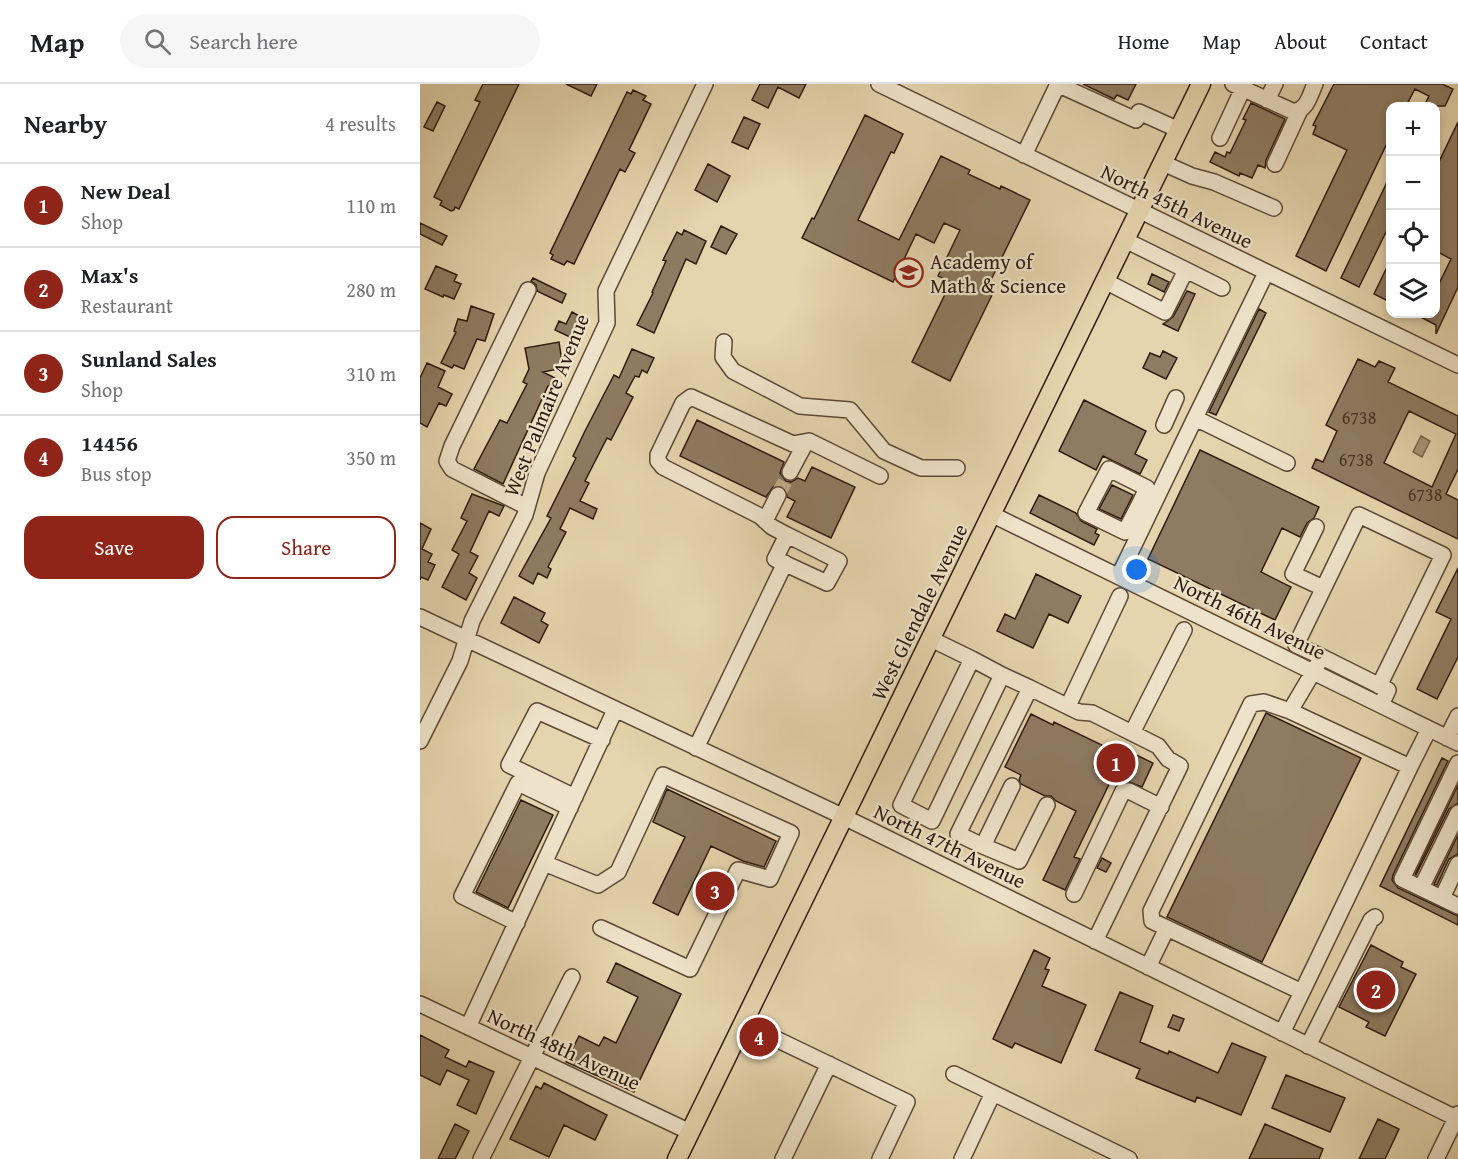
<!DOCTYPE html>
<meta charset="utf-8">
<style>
:root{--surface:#fff;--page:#f6f6f6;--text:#202124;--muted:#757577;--line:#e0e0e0;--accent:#8f2418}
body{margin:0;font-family:"Gentium Book Plus",serif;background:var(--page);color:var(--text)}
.controls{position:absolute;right:18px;top:18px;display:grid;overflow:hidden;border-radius:12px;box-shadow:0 3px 9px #0003}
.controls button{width:54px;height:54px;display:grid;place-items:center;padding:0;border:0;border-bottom:2px solid var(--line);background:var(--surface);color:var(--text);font:30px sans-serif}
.you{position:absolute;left:717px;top:486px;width:21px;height:21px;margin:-15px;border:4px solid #fff;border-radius:50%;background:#1a73e8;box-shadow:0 0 0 9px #1a73e833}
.badge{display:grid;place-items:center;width:39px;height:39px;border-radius:50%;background:var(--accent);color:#fff;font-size:20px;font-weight:700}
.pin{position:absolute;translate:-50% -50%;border:3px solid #fff;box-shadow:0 2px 6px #0006}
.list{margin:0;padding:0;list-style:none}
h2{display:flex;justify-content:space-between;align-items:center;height:78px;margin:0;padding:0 24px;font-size:26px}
h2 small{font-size:20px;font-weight:400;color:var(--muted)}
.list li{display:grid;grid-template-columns:39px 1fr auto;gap:18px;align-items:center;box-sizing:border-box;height:84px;padding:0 24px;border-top:2px solid var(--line)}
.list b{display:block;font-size:22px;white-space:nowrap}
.list p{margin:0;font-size:20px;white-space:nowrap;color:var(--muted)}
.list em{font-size:20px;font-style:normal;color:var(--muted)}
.actions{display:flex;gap:12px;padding:18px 24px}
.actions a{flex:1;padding:14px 0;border:2px solid var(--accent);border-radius:18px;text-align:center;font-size:21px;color:var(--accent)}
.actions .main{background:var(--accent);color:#fff}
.icon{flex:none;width:33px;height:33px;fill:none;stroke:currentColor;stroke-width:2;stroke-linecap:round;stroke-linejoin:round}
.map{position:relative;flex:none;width:1038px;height:1075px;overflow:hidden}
header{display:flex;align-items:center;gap:36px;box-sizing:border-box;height:84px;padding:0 30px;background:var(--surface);border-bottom:2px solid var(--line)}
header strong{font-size:28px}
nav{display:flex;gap:33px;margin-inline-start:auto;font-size:21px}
.search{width:420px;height:54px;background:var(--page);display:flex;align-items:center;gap:15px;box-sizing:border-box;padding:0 21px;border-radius:33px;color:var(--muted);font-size:22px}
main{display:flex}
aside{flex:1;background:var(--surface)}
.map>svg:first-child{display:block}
</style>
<header>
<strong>Map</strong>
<div class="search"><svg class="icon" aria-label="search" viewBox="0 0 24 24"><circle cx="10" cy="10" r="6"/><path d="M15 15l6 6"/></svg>Search here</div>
<nav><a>Home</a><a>Map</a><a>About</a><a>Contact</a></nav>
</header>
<main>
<aside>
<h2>Nearby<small>4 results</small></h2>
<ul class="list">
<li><span class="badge">1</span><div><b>New Deal</b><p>Shop</p></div><em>110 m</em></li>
<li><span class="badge">2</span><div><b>Max's</b><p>Restaurant</p></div><em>280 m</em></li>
<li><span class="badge">3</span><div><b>Sunland Sales</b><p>Shop</p></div><em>310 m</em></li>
<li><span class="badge">4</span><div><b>14456</b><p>Bus stop</p></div><em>350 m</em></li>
</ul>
<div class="actions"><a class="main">Save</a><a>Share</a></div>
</aside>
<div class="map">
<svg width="1038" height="1075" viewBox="0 0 1038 1075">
<rect width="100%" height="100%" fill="#e5d4ad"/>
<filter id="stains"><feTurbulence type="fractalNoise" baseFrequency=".00333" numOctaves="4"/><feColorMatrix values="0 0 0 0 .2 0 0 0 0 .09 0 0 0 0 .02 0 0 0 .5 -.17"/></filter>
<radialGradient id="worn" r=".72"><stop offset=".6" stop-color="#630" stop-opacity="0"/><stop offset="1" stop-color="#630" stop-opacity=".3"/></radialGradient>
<path fill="#a79577" stroke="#77644d" stroke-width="1.5" d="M1001 352 1010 357 1002 373 993 368Z"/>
<path fill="#8e7b61" stroke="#2f1b0e" stroke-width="1.5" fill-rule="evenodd" d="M63 0H99L39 125 35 123 34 126 31 127 20 121 22 117 14 113 60 18 55 16Z
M146 0H177L171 12Z
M340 0H386L379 14 358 3 348 24 332 16Z
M663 0H716L708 16 697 11 694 15Z
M914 0H1022L1033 5 1025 22H1004L1009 12 995 5 986 22H970V53L906 187 876 172 927 66 893 50 896 42 893 41Z
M213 6 226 12 223 16 231 20 209 66 215 69 205 88 200 85 154 180 147 177 144 181 131 175 133 171 130 169 207 8 211 10Z
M17 18 25 22 13 47 4 43Z
M831 19 865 35 846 76 845 84 838 81 832 94 820 89 819 92 790 78 795 68 805 73 807 68 810 69 826 36 823 35Z
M445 31 483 50 474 69 471 68 438 136 479 156 521 72 550 86 548 90 580 105 581 102 610 116 566 206 573 209 530 297 492 278 531 198 518 192 540 146 524 139 514 159 496 150 473 198 382 154 392 134 394 135Z
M324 33 340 40 328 65 312 58Z
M1038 38V203L1016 250V241L995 230H1016V206L1031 175 1016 167V84Z
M288 80 310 92 297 118 275 106Z
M970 92V145L968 144 939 203 921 194Z
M0 139 27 152 22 161 0 150Z
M301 142 317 150 306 170 291 163Z
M264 146 286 157 276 180 266 175 234 249 217 241 233 209 232 208 246 177 243 176 257 148 262 151Z
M970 177V218L954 210Z
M16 182 37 191 34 197 41 200 34 215 24 211 23 213 5 205Z
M732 190 749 198 744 208 728 200Z
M113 194 146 210 142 219 117 207 116 201 111 197Z
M767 207 775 210 758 247 743 240 753 233Z
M51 222 74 230 65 257 57 255 44 285 34 281 32 284 21 279 36 248 34 247 38 235 47 237Z
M839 225 846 229 796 331 789 328Z
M152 228 163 234 154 255 135 246 139 237 146 240Z
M139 258 143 284 123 288 139 296 134 305 128 302 83 400 54 385 80 336 87 339 107 300 103 298 109 285 105 264Z
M212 265 234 274 227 289 222 286 219 293 215 292 206 309 213 313 191 356 187 354 165 397 169 399 160 417 177 425 173 435 150 424 140 445 146 448 128 483 131 485 127 494 118 489 113 500 99 492 131 434 127 432 156 374 153 372 165 347 194 291 199 294Z
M743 267 757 274 746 295 723 284 730 269 740 273Z
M938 275 955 283 959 277 975 284 968 298 1038 332V385L1026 410 1038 416V455L892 384 896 375 903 378 917 347 906 341ZM989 327 1036 350 1012 403 964 379Z
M7 279 25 287 18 303 32 310 26 322 19 319 7 343 0 339V294Z
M664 316 726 347 715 370 727 376 720 390 683 372 676 386 639 367Z
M277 336 364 378 360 389 366 397 371 398 378 394 385 397 392 383 435 403 411 454 367 433 375 417 367 413 366 406 363 403H353L346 413 260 372Z
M780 366 899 423 894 434 887 439 880 453 862 444 841 488 871 503 855 536 728 475Z
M692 401 713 411 701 435 679 425Z
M52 410 84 422 79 432 69 427 50 468 58 472 49 489 57 494 46 516 22 503 39 470 32 466 47 437 41 434Z
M619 411 656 429 661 437 677 445 675 449 679 451 674 461 610 429Z
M0 439 11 445 2 465 12 470 8 478 15 481 8 496 1 493 0 496Z
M1038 484V573L1017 615 997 605 1031 535 1016 528Z
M616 490 661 512 648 539 629 530 613 564 577 547 585 530 595 535Z
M94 513 125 529 121 537 128 541 119 559 81 539Z
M846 629 941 674 842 878 747 833Z
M611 630 633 641 634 638 684 662 674 683 693 692 654 773 660 775 645 806 623 796 656 727 636 717 631 712H625L601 700 599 696 601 691 585 683Z
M706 666 733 679 722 703 694 692Z
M1022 674 1028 677 973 791 972 796 978 804 1038 832V841L960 802Z
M1038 701V719L1029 725 996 791 995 790Z
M247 705 356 757 344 783 323 777 291 762 258 831 233 819 265 753 233 738Z
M101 716 133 731 88 824 56 808Z
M1038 751V770L1029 775 1017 801 1014 800Z
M682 774 691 779 686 788 677 784Z
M951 861 983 878 981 883 996 890 965 952 946 943 949 938 919 923Z
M614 866 630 874 625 885 629 886 622 902 666 921 641 979 595 959 592 964 573 955Z
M196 879 261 910 214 1008 146 978 159 952 179 962 184 953 196 959 218 913 187 898Z
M700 908 733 922 720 958 748 970 749 967 798 989 812 959 846 973 821 1031 777 1013 775 1018 716 994 720 985 675 966Z
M753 931 764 935 759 947 748 943Z
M0 951 29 966 25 973 46 983 49 977 74 988 56 1030 37 1021 49 996 27 986 20 1001 0 991Z
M866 991 925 1014 910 1048 852 1024Z
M124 999 187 1031 175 1056 144 1041 129 1073 90 1055 116 1002 121 1005Z
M958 1035 979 1045 965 1075H939Z
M35 1040 49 1047 35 1075H18Z
M845 1040 903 1065 899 1075H829Z"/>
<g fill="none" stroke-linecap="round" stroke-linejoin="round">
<path stroke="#c1af8d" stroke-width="15" stroke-dasharray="15 8" stroke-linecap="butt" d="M358 411 370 388"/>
<defs>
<path id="minor" d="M459 0 1038 281
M637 0 716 36 719 28 759 46
M813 0 872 27C886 29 890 11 895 0
M847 16 855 0
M800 54 825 0
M604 71 638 0
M743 79 772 92 794 98 854 124
M855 80 879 28
M705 156 766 186
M846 189 775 334 867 379
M685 197 745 228 766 186 802 204
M304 258 303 273 313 287 380 322 430 326 464 367 501 384H537
M744 341 756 314
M370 388 386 358
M721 417 727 404 689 385 666 429 705 448 721 417 732 423
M107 423 32 385 27 377 32 362 108 206
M571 430 1038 659
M345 437 358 411
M896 443 873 490 903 504
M367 451 352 443 340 432 243 383 238 377V371L263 319 271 313 373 360 389 357 460 392
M367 451 419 477 407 499 355 475Z
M699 492 775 334
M0 533 424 733 1038 1035
M511 555 552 575 481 721 512 737 582 591 610 604 538 750 563 762 592 702
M902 573 876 561 939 431 1023 471 959 602
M552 575 582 591
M610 604 659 628 672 629 738 662 748 675 760 682 675 857
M648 622 700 512
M870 627 990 683 1009 645
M712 649 764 546
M1027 654 1038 632
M0 657 40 577 52 537 105 431 117 389 187 239 186 207 285 0
M276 664 365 479
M1038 679 982 795 1038 822
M155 713 89 681 117 627 182 656
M563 762 599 777 627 721
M124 779 178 801 198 788 243 691 371 749 350 795 318 786 270 885 181 844
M1001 804 1038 729
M654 810 703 707H709L741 723
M1022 814 1038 780
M97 839 42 812 98 699 150 724
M728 883 747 844
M882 908 990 683
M0 920 270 1048
M323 939 487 1018 460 1075
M48 943 195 626
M862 949 882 908 732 837 731 827 831 620 844 618 870 627 902 573 968 606 961 621
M888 962 951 836 955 833
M534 990 709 1075
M61 1075 152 893
M363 1075 409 980
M542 1075 573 1009
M1016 1075 1038 1030"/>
<path id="major" d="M257 1075 781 0"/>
</defs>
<use href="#minor" stroke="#5c4936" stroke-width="18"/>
<use href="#major" stroke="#2f1b0e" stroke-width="21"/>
<use href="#minor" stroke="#eee3ca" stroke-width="15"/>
<use href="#major" stroke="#e5d4ad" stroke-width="18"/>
</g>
<defs>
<symbol id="school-ring" viewBox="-11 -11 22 22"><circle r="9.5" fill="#eee3ca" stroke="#8f2418" stroke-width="1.5"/><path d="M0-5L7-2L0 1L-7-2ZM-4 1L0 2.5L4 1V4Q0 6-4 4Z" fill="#8f2418"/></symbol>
</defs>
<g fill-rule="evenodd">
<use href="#school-ring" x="472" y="172" width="33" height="33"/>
</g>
<g text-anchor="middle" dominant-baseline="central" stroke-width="4.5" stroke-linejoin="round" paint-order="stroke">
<g font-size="18" fill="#473323">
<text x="939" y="333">6738</text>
<text x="936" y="375">6738</text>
<text x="1005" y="410">6738</text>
</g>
<g font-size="21" fill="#2f1b0e" stroke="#eee3ca">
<text transform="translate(757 122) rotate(26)">North 45th Avenue</text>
<text transform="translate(126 321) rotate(-68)">West Palmaire Avenue</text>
<text transform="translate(499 528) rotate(-64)">West Glendale Avenue</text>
<text transform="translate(830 533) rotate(26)">North 46th Avenue</text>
<text transform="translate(530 762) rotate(26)">North 47th Avenue</text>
<text transform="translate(144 965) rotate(25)">North 48th Avenue</text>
</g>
<g font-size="21" fill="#2f1b0e" stroke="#eee3ca" text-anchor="start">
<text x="510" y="177">Academy of<tspan x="510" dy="24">Math &amp; Science</tspan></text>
</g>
</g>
<rect width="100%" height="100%" filter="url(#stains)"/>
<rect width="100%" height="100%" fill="url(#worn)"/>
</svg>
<div class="controls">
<button>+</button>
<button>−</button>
<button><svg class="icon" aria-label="locate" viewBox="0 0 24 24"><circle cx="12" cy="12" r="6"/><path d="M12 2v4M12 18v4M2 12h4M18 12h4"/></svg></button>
<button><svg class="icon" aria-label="layers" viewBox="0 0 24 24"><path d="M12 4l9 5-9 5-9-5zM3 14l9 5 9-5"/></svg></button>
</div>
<div class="you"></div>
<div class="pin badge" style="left:696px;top:679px">1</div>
<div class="pin badge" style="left:956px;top:906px">2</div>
<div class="pin badge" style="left:295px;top:807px">3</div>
<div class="pin badge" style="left:339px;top:953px">4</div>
</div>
</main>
